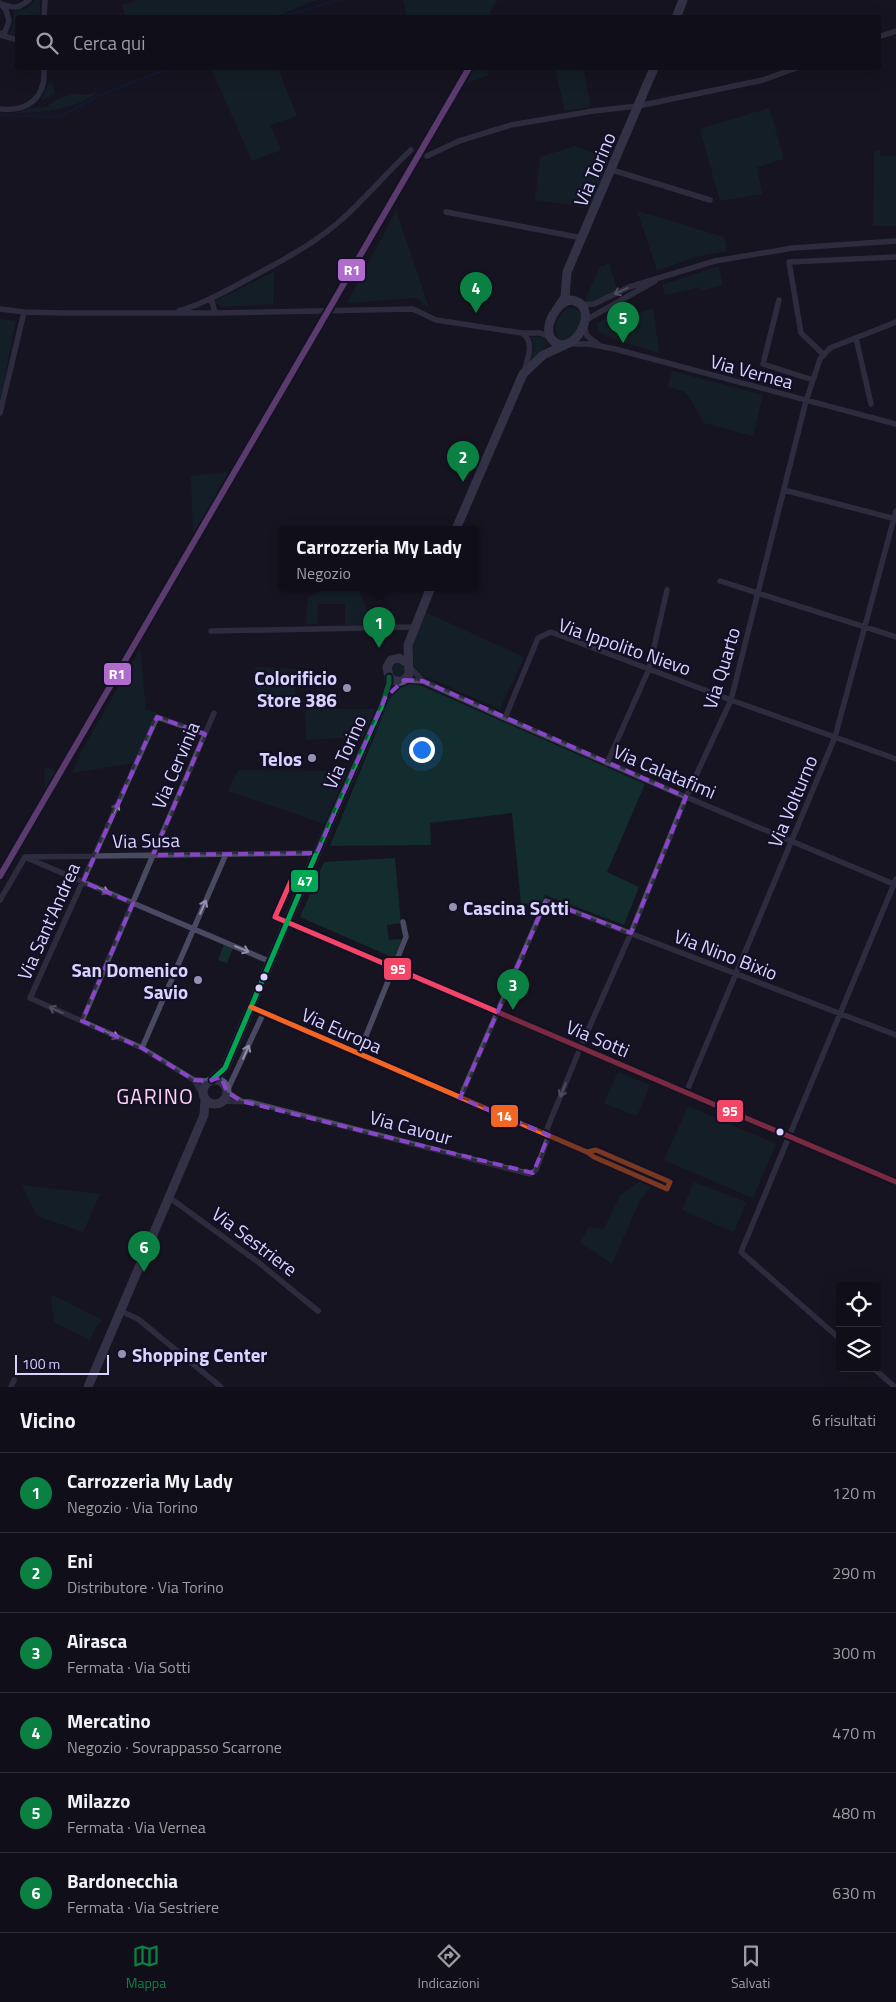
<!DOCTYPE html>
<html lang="it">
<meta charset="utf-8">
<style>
:root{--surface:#100f19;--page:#191822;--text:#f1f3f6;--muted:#9c9ca2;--line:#302f38;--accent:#0b8043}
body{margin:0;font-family:"Titillium Web",sans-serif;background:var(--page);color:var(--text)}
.controls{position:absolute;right:15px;bottom:15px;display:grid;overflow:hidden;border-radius:5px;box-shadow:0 5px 20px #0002}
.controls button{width:45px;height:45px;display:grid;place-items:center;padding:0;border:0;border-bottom:1px solid var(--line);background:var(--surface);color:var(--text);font:25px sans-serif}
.scale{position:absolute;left:15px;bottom:12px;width:94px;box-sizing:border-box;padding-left:5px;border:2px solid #d9d4ff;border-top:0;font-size:14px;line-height:18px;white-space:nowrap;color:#d9d4ff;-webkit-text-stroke:4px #130f26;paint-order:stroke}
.you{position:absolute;left:421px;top:749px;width:18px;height:18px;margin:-12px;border:4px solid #fff;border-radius:50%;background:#1a73e8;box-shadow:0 0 0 8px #1a73e833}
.badge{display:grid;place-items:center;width:32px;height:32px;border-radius:50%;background:var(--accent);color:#fff;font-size:16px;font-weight:700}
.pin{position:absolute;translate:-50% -41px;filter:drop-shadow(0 1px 2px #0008)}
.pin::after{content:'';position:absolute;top:26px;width:18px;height:15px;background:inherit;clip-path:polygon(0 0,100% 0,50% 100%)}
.popup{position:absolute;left:279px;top:526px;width:200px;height:65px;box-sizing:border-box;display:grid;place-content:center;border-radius:5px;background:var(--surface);filter:drop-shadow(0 1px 4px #0005);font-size:16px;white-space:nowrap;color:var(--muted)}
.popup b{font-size:19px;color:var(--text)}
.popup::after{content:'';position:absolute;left:50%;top:100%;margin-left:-10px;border:10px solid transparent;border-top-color:var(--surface)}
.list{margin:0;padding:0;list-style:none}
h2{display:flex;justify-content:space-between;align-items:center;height:65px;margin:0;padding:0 20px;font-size:21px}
h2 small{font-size:16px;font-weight:400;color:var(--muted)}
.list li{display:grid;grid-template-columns:32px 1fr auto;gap:15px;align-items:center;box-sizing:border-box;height:80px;padding:0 20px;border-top:1px solid var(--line)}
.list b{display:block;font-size:19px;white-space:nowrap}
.list p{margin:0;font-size:16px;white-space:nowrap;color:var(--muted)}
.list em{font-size:16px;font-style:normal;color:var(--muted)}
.icon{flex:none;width:28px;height:28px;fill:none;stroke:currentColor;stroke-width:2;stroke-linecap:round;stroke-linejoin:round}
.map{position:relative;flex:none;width:896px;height:1387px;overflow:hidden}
.search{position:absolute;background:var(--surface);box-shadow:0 5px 20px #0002;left:15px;right:15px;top:15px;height:55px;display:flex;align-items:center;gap:12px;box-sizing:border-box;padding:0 18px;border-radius:5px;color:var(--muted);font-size:19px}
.sheet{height:545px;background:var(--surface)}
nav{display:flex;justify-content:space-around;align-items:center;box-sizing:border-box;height:70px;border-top:1px solid var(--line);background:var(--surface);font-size:14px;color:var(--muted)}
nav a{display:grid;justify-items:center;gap:2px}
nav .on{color:var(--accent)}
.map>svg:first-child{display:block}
</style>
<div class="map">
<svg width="896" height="1387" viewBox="0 0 896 1387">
<rect width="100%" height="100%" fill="#161421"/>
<path fill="#132c2d" d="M36 0H40V17L18 18 17 36 11 35 10 33 14 22V11L26 9Z
M140 0H316L274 17H125L122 5Z
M403 0H497L487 17 407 18Z
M211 68H278L297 116 270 125 281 150 252 161Z
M474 68H486L489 75 465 84Z
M555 68H583L591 107 565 111Z
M52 82 55 93 41 101 47 85Z
M98 92C71 111 47 112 16 113L30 108 47 107 57 99 73 94 87 95Z
M769 108 784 159 757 167 762 194 720 201 700 129Z
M575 146 609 160 591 208 535 200 540 157Z
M880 150V156H896V226H873L874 151Z
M396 211 429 307 416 298 347 303Z
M637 211 724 237 727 251 695 257 657 271Z
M609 262 617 289C607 295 597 304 584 302L600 266H605Z
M719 266 722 285 701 291 700 287 665 295 662 285Z
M274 272 273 304 222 307 214 302Z
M623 305 626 315 653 309 659 353 616 340 598 331 597 324Z
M570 308 578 310 582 317C576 331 577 340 560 340 551 330 558 312 570 308Z
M0 319 16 321 0 400Z
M531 337H541L548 342 541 353 530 360 534 348Z
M672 371 763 395 753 436 704 423 687 394 683 391 668 387Z
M231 471 193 534 191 476Z
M327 587H358L367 610V624L345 625V604H318L317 624H306L308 598Z
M425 612 524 657 500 709 422 675C403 656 417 634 425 612Z
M140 649 146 710 156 712 133 763 72 773 80 754Z
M392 670a7 7 0 1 1 14 0a7 7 0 1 1-14 0Z
M255 667 296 669 295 707 259 706Z
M410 684 422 686 645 784 607 872 639 887 624 925 545 895 542 902 521 904 512 813 430 823 431 845 330 846 390 698 401 688Z
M305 709H375L364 737 306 740Z
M44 767 59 771 41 801 45 786Z
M238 770 349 771 325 824 228 791Z
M395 858 401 923 387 925 389 940 402 939 394 958 300 917 324 862Z
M224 944 233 948 227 963 218 960Z
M618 1072 650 1085 637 1116 604 1103Z
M688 1106 776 1144 753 1198 664 1160Z
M640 1181 652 1186 640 1200 612 1264 580 1242 589 1227 604 1229 620 1195Z
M694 1182 746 1202 734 1232 682 1210Z
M22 1185 100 1194 83 1232 37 1216Z
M53 1295 102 1320 96 1327 90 1340 54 1322 51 1300Z"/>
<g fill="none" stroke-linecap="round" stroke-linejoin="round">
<path stroke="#0d2144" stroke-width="2" d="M278 18 338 0
M0 115 52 117 63 115 100 95 170 68"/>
<path stroke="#4a4962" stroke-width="5.5" d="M0 3 6 10 9 21 5 32 0 34
M2 4C14 9 19 8 29 0
M44 18 45 0
M0 35 18 40
M878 37 896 31
M0 109C29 112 46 97 44 68
M427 156 459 141 511 125 593 111 638 106 763 80 796 68
M612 170 710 200
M446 212 582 238
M211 298 215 313
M779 300 763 364 813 380
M582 305 594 304 629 287 715 261 793 248 896 241
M0 309 24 312 63 313H215L413 309 436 320 522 333H540L550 337
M179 311C208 302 233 287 259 273 287 258 316 242 340 221 365 199 386 173 411 150
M586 320 655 281
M584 326 587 336 599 345
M522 333C536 343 527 358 524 372
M856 338 871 404
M571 344H589L615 349 896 424
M824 355 801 333 789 262 896 257
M0 413 24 312
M784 490 896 519
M720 581 896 637
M211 631 414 627
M410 667 423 681 505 718 686 797 896 885
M404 680 423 681
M505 718 538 638 551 632 731 700 896 759
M205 734 157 717 30 998 142 1048 194 1080 209 1081
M607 763 649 669 667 590
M25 857 317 853
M27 858 271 962
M294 874 275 917 896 1182
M0 900 25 857
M251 1007 587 1152 594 1157 667 1189 670 1182 596 1150 587 1152
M82 1021 214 713
M142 1048 226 854
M359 1053 406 937 403 922
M194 1080 204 1097
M227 1091 264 1012
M227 1092 241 1101
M686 1093 835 737 896 511
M460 1098 546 901 896 1035
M223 1101 250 1102 530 1174 536 1170 549 1135
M549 1135 547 1129 581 1046 631 933 686 797 731 700 806 401 820 359 830 348 896 322
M170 1198 258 1262 318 1311
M121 1311 138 1319 221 1387
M840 1339 741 1252 896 879
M873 1368 895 1387
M11 1387 14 1380"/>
<path stroke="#575674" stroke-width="9" d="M676 18 683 0
M570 300C606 304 570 366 550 337 545 324 556 304 570 300Z
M559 306 565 297 567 272 654 68
M456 529 523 374 543 355 565 345
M408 663 399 658 391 660 387 667 389 677C397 684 405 682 409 674L408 645 431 587
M203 1092a12 12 0 1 1 24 0a12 12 0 1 1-24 0Z
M212 1080 225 1068 331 819 382 705 389 683V677
M88 1387 204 1115 205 1099"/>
<defs>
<path id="bus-1" d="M294 874 275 917 896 1182"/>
<path id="bus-2" d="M212 1080 225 1068 331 819 382 705 389 683V677"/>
<path id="bus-3" d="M251 1007 587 1152 594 1157 667 1189 670 1182 596 1150 587 1152"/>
</defs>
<use href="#bus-1" stroke="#130f26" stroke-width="9"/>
<use href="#bus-2" stroke="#130f26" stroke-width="9"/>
<use href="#bus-3" stroke="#130f26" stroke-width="9"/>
<use href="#bus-1" stroke="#f34667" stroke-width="5"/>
<use href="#bus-2" stroke="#00a651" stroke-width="5"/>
<use href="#bus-3" stroke="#f26522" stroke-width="5"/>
<defs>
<path id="rail-1" d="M0 876 469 68"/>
</defs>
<use href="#rail-1" stroke="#130f26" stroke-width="10"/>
<use href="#rail-1" stroke="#b06ccc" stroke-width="6"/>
</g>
<defs><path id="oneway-shaft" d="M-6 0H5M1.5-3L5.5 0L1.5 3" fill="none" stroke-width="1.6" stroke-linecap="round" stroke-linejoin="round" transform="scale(1.25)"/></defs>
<g stroke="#928eb0">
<use href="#oneway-shaft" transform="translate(621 291) rotate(155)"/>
<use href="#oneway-shaft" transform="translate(115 810) rotate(-66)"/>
<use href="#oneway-shaft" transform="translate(102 890) rotate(23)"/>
<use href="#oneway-shaft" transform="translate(203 907) rotate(-67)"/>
<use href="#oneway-shaft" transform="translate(242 949) rotate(23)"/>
<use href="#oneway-shaft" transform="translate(56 1010) rotate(-156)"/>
<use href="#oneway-shaft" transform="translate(112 1035) rotate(24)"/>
<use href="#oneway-shaft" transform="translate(246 1052) rotate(-66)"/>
<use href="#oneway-shaft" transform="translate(563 1090) rotate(112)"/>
</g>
<path d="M0 0H896V1387H0ZM404 680 423 681 686 797 631 933 546 901 460 1098 549 1135 533 1173 241 1101 227 1092 221 1077 209 1081 194 1080 142 1048 82 1021 133 903 83 882 157 717 205 734 153 855 317 853 385 698Z" fill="#161421" fill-opacity=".55" fill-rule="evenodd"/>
<path fill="none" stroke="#8945c9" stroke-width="4" stroke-dasharray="10 6" stroke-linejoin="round" d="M404 680 423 681 686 797 631 933 546 901 460 1098 549 1135 533 1173 241 1101 227 1092 221 1077 209 1081 194 1080 142 1048 82 1021 133 903 83 882 157 717 205 734 153 855 317 853 385 698Z"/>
<g fill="#9591b1" stroke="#130f26" stroke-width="2">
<circle cx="347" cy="688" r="5"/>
<circle cx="312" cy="758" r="5"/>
<circle cx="453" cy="907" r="5"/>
<circle cx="198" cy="980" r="5"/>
<circle cx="122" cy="1354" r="5"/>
</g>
<g fill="#d9d4ff" stroke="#130f26" stroke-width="2">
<circle cx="264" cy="977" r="4.5"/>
<circle cx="259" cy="988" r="4.5"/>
<circle cx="780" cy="1132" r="4.5"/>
</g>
<g text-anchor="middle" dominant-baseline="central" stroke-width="4.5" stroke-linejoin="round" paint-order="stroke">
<g font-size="19" fill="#d9d4ff" stroke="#130f26">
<text transform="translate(594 169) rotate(-67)">Via Torino</text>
<text transform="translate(752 371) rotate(15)">Via Vernea</text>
<text transform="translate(625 646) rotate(19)">Via Ippolito Nievo</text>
<text transform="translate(721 668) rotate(-73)">Via Quarto</text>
<text transform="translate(344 752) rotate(-66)">Via Torino</text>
<text transform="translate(175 765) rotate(-67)">Via Cervinia</text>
<text transform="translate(665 771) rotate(23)">Via Calatafimi</text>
<text transform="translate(792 801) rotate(-67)">Via Volturno</text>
<text transform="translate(146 840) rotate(-1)">Via Susa</text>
<text transform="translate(48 921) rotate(-66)">Via Sant'Andrea</text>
<text transform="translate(726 954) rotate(21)">Via Nino Bixio</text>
<text transform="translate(342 1030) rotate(24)">Via Europa</text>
<text transform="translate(598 1038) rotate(23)">Via Sotti</text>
<text transform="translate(411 1127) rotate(15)">Via Cavour</text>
<text transform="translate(255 1241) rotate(37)">Via Sestriere</text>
</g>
<g font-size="19" font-weight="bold" fill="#d9d4ff" stroke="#130f26" text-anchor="end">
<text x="337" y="677">Colorificio<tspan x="337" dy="22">Store 386</tspan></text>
<text x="302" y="758">Telos</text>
<text x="463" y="907" text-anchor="start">Cascina Sotti</text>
<text x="188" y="969">San Domenico<tspan x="188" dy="22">Savio</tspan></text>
<text x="132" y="1354" text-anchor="start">Shopping Center</text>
</g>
<g font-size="21" letter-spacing="1" fill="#ffd6f0" stroke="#130f26">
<text x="155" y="1096">GARINO</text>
</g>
</g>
<g stroke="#130f26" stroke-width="2">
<rect x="337" y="258" width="29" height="24" rx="5" fill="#b06ccc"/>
<rect x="103" y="662" width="29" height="24" rx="5" fill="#b06ccc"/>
<rect x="290" y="869" width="29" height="24" rx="5" fill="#00a651"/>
<rect x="383" y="957" width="29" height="24" rx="5" fill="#f34667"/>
<rect x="716" y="1099" width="28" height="24" rx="5" fill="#f34667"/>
<rect x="490" y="1104" width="29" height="24" rx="5" fill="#f26522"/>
</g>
<g font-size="14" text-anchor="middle" font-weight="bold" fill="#fff">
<text x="352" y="275">R1</text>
<text x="117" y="679">R1</text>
<text x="305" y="886">47</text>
<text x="398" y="974">95</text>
<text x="730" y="1116">95</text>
<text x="504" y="1121">14</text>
</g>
</svg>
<div class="controls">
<button><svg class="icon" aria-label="locate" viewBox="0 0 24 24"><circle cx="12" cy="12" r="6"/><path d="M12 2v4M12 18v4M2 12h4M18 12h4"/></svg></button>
<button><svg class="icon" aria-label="layers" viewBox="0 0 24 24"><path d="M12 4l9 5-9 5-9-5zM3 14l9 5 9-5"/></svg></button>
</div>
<div class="scale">100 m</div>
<div class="you"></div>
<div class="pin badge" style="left:379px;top:648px">1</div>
<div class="popup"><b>Carrozzeria My Lady</b>Negozio</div>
<div class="pin badge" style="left:463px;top:482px">2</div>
<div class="pin badge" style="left:513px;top:1010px">3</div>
<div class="pin badge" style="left:476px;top:313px">4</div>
<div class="pin badge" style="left:623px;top:343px">5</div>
<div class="pin badge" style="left:144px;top:1272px">6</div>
<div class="search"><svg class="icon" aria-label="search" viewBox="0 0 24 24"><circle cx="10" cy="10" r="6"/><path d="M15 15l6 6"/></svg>Cerca qui</div>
</div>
<section class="sheet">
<h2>Vicino<small>6 risultati</small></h2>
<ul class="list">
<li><span class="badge">1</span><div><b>Carrozzeria My Lady</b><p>Negozio · Via Torino</p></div><em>120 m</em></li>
<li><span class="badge">2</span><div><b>Eni</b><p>Distributore · Via Torino</p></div><em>290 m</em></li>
<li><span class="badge">3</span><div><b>Airasca</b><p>Fermata · Via Sotti</p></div><em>300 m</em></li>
<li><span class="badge">4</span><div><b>Mercatino</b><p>Negozio · Sovrappasso Scarrone</p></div><em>470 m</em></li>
<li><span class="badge">5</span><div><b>Milazzo</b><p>Fermata · Via Vernea</p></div><em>480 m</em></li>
<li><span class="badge">6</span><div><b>Bardonecchia</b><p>Fermata · Via Sestriere</p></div><em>630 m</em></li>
</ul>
</section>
<nav>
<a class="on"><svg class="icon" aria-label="map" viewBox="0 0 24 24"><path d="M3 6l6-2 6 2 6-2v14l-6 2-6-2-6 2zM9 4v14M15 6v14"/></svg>Mappa</a>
<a><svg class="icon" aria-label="directions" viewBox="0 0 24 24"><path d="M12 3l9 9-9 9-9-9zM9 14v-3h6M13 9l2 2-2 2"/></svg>Indicazioni</a>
<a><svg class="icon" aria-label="saved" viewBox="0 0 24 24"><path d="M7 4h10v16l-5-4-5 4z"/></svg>Salvati</a>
</nav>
